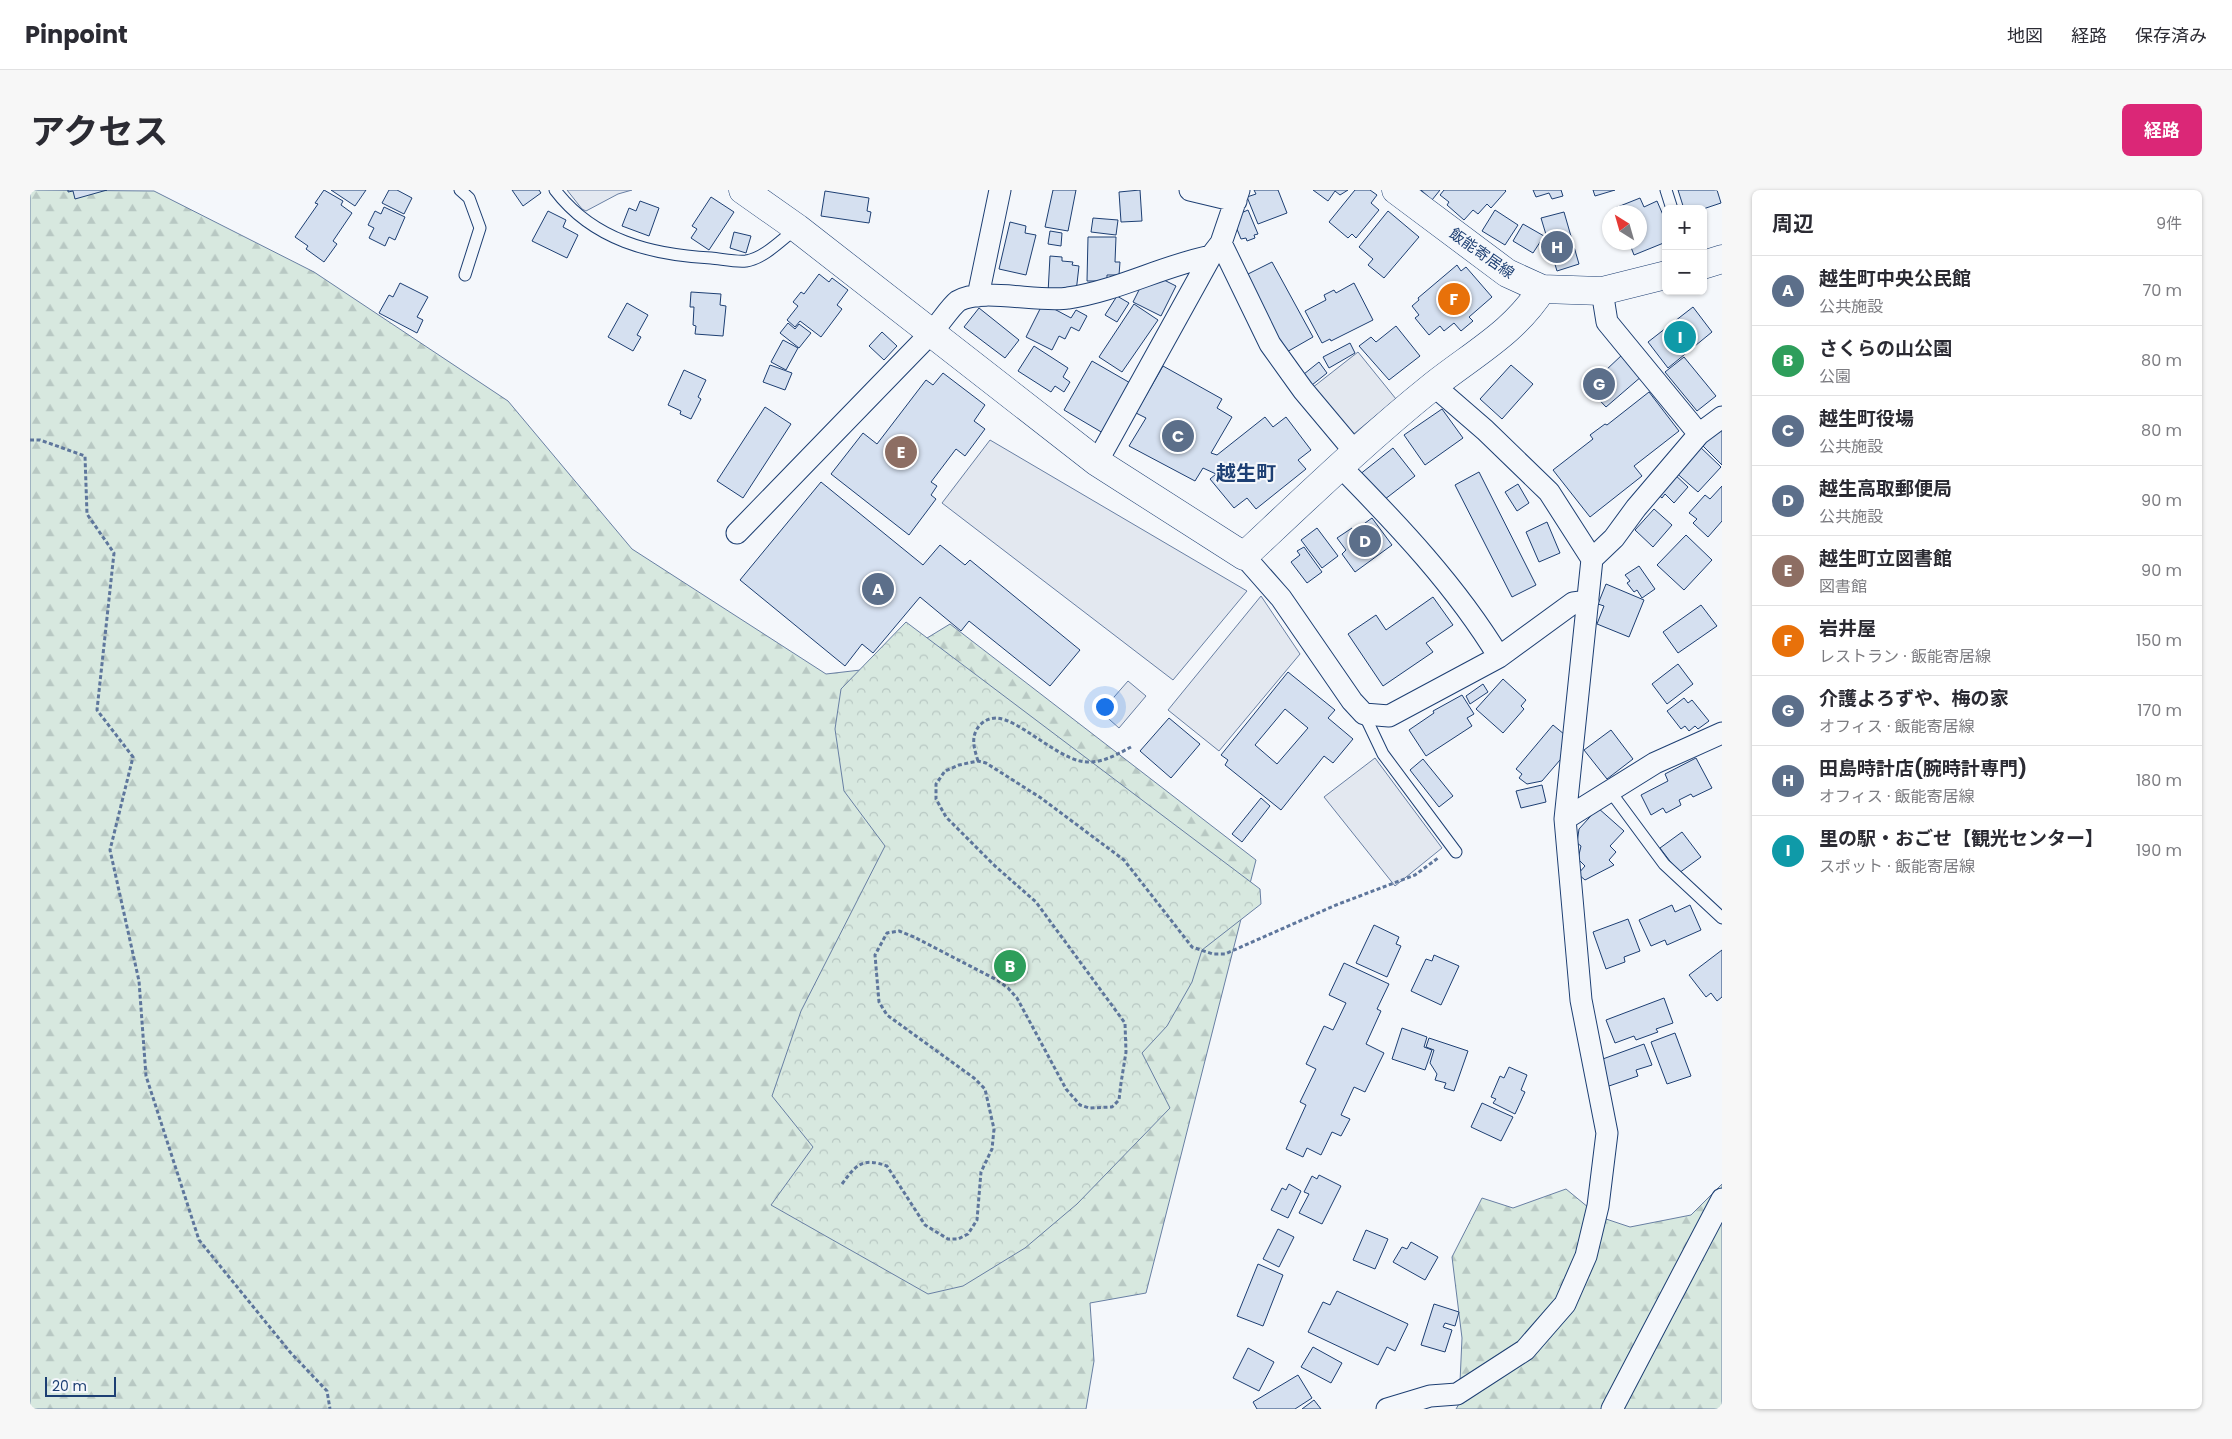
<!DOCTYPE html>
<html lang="ja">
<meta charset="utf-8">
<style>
:root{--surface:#fff;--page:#f7f7f7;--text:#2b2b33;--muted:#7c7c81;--line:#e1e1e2;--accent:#db2777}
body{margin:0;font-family:Poppins,"Noto Sans JP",sans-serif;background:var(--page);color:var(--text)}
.controls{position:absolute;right:15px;top:15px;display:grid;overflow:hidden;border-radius:8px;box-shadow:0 1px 4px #0004}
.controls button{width:45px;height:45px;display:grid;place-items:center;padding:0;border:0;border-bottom:1px solid var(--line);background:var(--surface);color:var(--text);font:25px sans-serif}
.compass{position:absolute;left:1572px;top:15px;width:45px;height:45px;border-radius:50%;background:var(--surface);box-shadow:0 1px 4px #0004;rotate:323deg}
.scale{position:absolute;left:15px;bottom:12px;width:71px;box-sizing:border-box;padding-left:5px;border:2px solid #1d3f73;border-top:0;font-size:14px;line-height:18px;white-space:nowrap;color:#1d3f73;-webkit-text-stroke:4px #f4f7fb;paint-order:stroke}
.you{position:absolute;left:1074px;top:516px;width:18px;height:18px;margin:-12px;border:4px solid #fff;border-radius:50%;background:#1a73e8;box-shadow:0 0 0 8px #1a73e833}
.badge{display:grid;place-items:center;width:32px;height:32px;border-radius:50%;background:var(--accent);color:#fff;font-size:16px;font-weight:700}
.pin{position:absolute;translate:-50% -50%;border:2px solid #fff;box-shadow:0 1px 5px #0006}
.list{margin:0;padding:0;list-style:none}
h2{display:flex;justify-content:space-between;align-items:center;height:65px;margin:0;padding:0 20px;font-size:21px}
h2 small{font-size:16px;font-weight:400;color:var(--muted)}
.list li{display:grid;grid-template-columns:32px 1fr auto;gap:15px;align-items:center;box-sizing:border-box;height:70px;padding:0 20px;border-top:1px solid var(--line)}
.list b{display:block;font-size:19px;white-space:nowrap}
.list p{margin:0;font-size:16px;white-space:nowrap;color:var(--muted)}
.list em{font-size:16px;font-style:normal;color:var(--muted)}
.map{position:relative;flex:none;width:1692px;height:1219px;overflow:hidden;border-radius:8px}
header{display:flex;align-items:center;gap:30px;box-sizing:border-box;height:70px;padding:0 25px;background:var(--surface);border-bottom:1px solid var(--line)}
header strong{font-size:24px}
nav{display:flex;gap:28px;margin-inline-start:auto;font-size:18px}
.intro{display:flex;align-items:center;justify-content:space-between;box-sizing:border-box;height:120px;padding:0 30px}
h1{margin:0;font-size:35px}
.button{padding:12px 22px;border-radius:8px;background:var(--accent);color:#fff;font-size:18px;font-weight:700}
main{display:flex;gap:30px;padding:0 30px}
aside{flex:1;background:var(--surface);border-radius:8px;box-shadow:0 1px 4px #0004}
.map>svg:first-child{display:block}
</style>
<header>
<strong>Pinpoint</strong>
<nav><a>地図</a><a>経路</a><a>保存済み</a></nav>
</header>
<div class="intro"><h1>アクセス</h1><a class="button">経路</a></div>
<main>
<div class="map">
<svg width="1692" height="1219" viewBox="0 0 1692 1219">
<defs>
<pattern id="forest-firs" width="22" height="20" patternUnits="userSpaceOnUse" patternTransform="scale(1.25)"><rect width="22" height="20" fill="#d7e8df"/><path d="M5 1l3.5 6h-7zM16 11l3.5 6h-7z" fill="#b8c8c3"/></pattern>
<pattern id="park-crowns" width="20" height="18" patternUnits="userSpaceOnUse" patternTransform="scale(1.25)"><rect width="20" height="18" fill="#d7e8df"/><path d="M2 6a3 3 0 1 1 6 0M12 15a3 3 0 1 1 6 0" fill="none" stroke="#b8c8c3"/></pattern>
</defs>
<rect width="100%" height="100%" fill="#f4f7fb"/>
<path fill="url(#forest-firs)" stroke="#687fa3" d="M0 0 124 1 284 82 478 211 602 359 796 484 848 478 920 434 1226 670 1116 1103 1060 1113 1064 1171 1056 1219H0Z
M1692 994V1219H1426L1429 1214 1432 1148 1422 1067 1452 1008 1483 1018 1536 999 1570 1027 1600 1037 1661 1025Z"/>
<path fill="url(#park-crowns)" stroke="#687fa3" d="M876 432 1230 699 1231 714 1172 760 1162 792 1137 836 1112 863 1140 918 1047 1014 995 1058 933 1096 898 1104 741 1015 783 957 742 906 771 821 855 656 814 601 805 539 811 499Z"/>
<path fill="#e3e8f0" stroke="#687fa3" d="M537 0H602L588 4 556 21 552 19Z
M1328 162 1366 209 1320 247 1282 198Z
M960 250 1217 401 1143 490 912 313Z
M1231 406 1270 464 1189 561 1138 520Z
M1098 491 1116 506 1089 538 1071 522Z
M1345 568 1412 658 1365 696 1294 607Z"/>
<path fill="#d5e0f0" stroke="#1d3f73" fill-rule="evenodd" d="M38 0H77L45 9 43 1 38 2Z
M294 0 313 11 311 15 322 23 303 51 307 54 294 72 276 59 278 56 265 47 288 14 285 13Z
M301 0H336L325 16Z
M359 0H367L382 8 374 24 352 13Z
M482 0H509L511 3 493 16Z
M1023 0H1046L1038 41 1015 37Z
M1110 0 1112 31 1091 32 1089 2Z
M1224 0H1248L1257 23 1228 34 1217 7 1226 4Z
M1283 0H1318L1310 5 1305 1 1298 11Z
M1325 0H1340L1347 5 1341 13 1349 20 1326 48 1322 44 1318 48 1299 32Z
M1391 0H1410L1402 10Z
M1414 0H1475L1476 1 1461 18 1457 14 1448 24 1443 20 1434 30 1417 15 1419 12 1410 5Z
M1503 0H1531L1533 6 1522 9 1519 3 1506 7Z
M1563 0H1585L1565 6Z
M1648 0H1687L1691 13 1673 19H1654Z
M795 1 839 8 837 21 841 22 839 33 791 26Z
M681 7 704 22 679 60 661 48 667 39 662 36Z
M1610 8 1614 17 1627 11 1636 32V52L1604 65 1599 52H1610V22H1587L1585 18Z
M610 11 629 18 619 46 592 36 599 18 606 21Z
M354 17 375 27 365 50 359 47 355 56 339 48 344 38 338 35 345 21 351 24Z
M1218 20 1228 44 1224 45 1225 48 1217 51 1216 48 1211 49 1202 27Z
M1465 20 1488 35 1475 55 1452 41Z
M518 21 536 30 533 37 548 45 537 68 502 51Z
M1358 21 1389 47 1354 88 1338 75 1343 69 1329 57Z
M1534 22 1549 74 1527 81 1511 28Z
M1063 28 1088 30 1086 45 1061 42Z
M980 32 996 36 995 43 1006 45 996 85 969 79Z
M1493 34 1514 46 1503 63 1483 51Z
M1020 41 1032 43 1031 56 1018 54Z
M704 42 721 46 716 63 700 58Z
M1058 47H1086L1085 72H1090L1089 85H1077V91H1057Z
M1020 66 1032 67V71L1043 72 1042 75 1049 76 1046 102 1018 103Z
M1242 72 1283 147 1255 163 1214 86Z
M1427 75 1431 81 1436 77 1462 107 1439 127 1443 131 1431 141 1424 133 1414 141 1410 136 1399 145 1385 128 1389 125 1382 116 1389 110 1388 108Z
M789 84 799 92 802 88 818 100 807 115 812 119 791 147 770 131 765 137 757 130 768 116 763 112 771 102 774 104Z
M1126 86 1146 96 1131 126 1103 112 1114 90Z
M370 93 398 107 387 127 393 130 387 143 349 123 359 105 363 107Z
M1324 93 1343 130 1301 151 1300 149 1292 153 1275 121 1296 110 1294 105 1304 100 1306 103Z
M661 102 691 104 690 115 696 116 693 146 665 144 666 136 663 135 664 117H660Z
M1087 106 1099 113 1087 132 1075 125Z
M597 113 618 125 607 145 611 147 603 161 578 147Z
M1013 113 1041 128 1046 120 1057 126 1049 141 1041 137 1035 149 1029 146 1022 160 996 147Z
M1104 114 1128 130 1092 182 1069 167Z
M1663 117 1682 142 1638 178 1618 152Z
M949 118 989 150 975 168 934 137Z
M758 133 765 139 769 134 781 143 769 158 750 143Z
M1366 136 1390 166 1359 190 1329 156 1341 147 1346 152Z
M852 142 867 156 854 170 839 156Z
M753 150 768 158 756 180 741 172Z
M1320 153 1325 163 1299 178 1293 167Z
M1004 156 1038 178 1033 187 1040 192 1034 202 1025 196 1021 202 988 181Z
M1593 164 1612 186 1576 217 1559 199 1577 183 1575 181Z
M1654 167 1686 206 1667 221 1635 182Z
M1062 171 1102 194 1073 243 1034 220Z
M1289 172 1297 183 1282 195 1274 184Z
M740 175 762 183 755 200 733 192Z
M1481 175 1503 194 1472 229 1450 209Z
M1133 176 1192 209 1187 218 1202 227 1181 263 1187 265 1235 227 1243 237 1256 227 1281 260 1268 270 1276 279 1226 319 1217 308 1204 318 1180 289 1186 284 1173 278 1165 291 1099 256 1116 228 1106 223Z
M654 180 676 190 668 207 671 209 661 229 650 224 651 221 638 215Z
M913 183 955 215 944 231 955 239 935 266 926 259 901 292 907 296 901 305 906 309 879 345 801 284 833 243 847 254 896 190 903 195Z
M1619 202 1649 241 1604 276 1612 286 1560 327 1523 280 1563 249 1560 245 1575 234 1577 235Z
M735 217 761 234 713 308 687 291Z
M1412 219 1433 248 1395 275 1374 245Z
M1692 233V275L1672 255Z
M1667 254 1691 277 1668 302 1643 280Z
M1363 258 1385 286 1350 313 1329 285Z
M1449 282 1506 395 1482 407 1425 295Z
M1642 282 1658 297 1644 313 1635 304 1632 308 1624 301Z
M791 292 893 375 910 355 935 375 940 370 1050 460 1020 496 939 431 931 441 890 407 843 463 832 454 815 476 710 390Z
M1488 294 1499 313 1487 321 1475 302Z
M1692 296V331L1678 347 1663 333 1667 329 1659 323 1675 305 1680 309Z
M1624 319 1642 335 1623 357 1605 340Z
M1342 328 1362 355 1325 382 1312 364 1316 360 1307 348 1322 338 1324 341Z
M1517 332 1530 363 1509 372 1496 342Z
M1287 338 1308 366 1292 378 1271 350Z
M1656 345 1682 370 1654 400 1627 375Z
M1274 357 1292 382 1277 393 1261 372 1270 365 1267 361Z
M1609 376 1625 399 1612 408 1607 400 1604 402 1597 393 1600 391 1595 385Z
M1576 394 1614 410 1599 447 1567 434 1574 416 1568 414Z
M1403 407 1423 435 1396 453 1403 462 1353 496 1318 444 1346 425 1356 440Z
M1671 415 1687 436 1648 463 1633 442Z
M1648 474 1663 494 1637 514 1622 494Z
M1258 482 1305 520 1298 528 1323 549 1303 573 1294 566 1251 620 1195 575 1198 570 1191 565ZM1255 519 1278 538 1247 574 1225 555Z
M1473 489 1496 510 1491 516 1494 519 1473 543 1446 519Z
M1453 494 1458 502 1440 514 1436 506Z
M1432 505 1444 524 1437 528 1442 536 1396 566 1379 540 1404 523 1403 521Z
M1654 508 1658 513 1662 510 1679 531 1668 539 1665 536 1659 541 1655 536 1651 539 1637 521Z
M1139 528 1170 554 1141 588 1110 561Z
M1523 535 1540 549 1531 559 1536 563 1512 591 1497 594 1489 588 1492 584 1486 579Z
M1581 540 1603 569 1577 589 1554 560Z
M1666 568 1682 598 1663 607 1661 604 1649 610 1651 615 1636 623 1633 618 1621 625 1611 605 1638 591 1635 584Z
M1393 569 1423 606 1409 617 1380 580Z
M1512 595 1516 612 1491 618 1486 601Z
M1231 608 1240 616 1212 652 1202 644Z
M1568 618 1594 641 1580 656 1586 662 1579 670 1584 675 1555 690 1548 684 1555 676 1548 669 1551 656 1547 653 1549 639Z
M1652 642 1671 667 1649 683 1630 658Z
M1642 715 1645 722 1660 715 1671 740 1637 755 1635 750 1621 756 1609 730Z
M1598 729 1610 761 1594 767 1595 772 1576 779 1563 742Z
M1344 735 1369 747 1366 754 1371 756 1357 787 1326 773Z
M1692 760V807L1687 811 1681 803 1676 807 1659 785Z
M1404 765 1429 776 1411 815 1381 801 1396 769 1402 771Z
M1314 773 1359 794 1347 819 1351 821 1336 854 1354 863 1335 902 1324 897 1311 925 1320 929 1311 946 1302 942 1291 965 1277 958 1273 967 1256 959 1276 915 1270 912 1286 879 1276 874 1294 836 1303 840 1316 813 1299 805Z
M1634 808 1643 833 1626 839 1628 842 1606 850 1604 846 1585 853 1576 830Z
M1372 838 1397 847 1394 857 1402 860 1395 880 1362 869Z
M1645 843 1661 886 1637 894 1621 852Z
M1399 848 1438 861 1424 901 1414 898 1416 893 1405 890 1407 884 1400 873 1404 860 1396 857Z
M1614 854 1622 875 1606 880 1608 886 1579 896 1570 870Z
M1479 877 1497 885 1491 900 1495 902 1485 924 1463 913 1466 909 1461 907 1470 886 1474 888Z
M1452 913 1483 927 1471 951 1441 937Z
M1289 985 1311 996 1292 1034 1269 1023 1279 1004 1274 1002 1282 986 1287 989Z
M1259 994 1271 1001 1258 1028 1241 1020 1252 998 1256 1000Z
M1248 1039 1264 1047 1249 1077 1233 1069Z
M1336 1040 1358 1049 1345 1079 1323 1070Z
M1381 1052 1408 1067 1395 1090 1363 1072 1372 1057 1377 1059Z
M1228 1074 1253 1085 1233 1136 1207 1126Z
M1307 1101 1378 1134 1365 1161 1357 1157 1348 1175 1278 1142 1293 1112 1300 1115Z
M1404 1114 1429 1122 1425 1136 1415 1133 1413 1137 1422 1140 1415 1162 1391 1155Z
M1283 1157 1312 1173 1301 1193 1271 1177Z
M1218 1158 1244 1172 1229 1201 1203 1188Z
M1268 1185 1282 1208 1265 1219H1227L1223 1212Z
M1284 1210 1291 1219H1272Z"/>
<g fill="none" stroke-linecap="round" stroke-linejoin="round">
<defs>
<path id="lane" d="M430 0 439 8 450 38 435 85
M525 0C563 50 621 65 681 68 692 69 705 72 716 71 735 68 752 49 767 38
M1636 0 1642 19
M1334 524 1353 564 1426 662
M1580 601 1634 674 1692 728"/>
<path id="street" d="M1160 0 1206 11
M1191 53 1240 154 1273 200 1325 262
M948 106 970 0
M1403 195 1455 240 1519 302 1562 369
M1669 244 1692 227
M1067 272 1181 66 1191 53 1209 0
M1310 276C1368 335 1426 396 1469 467
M707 343 901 143C909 135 920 117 928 111 950 97 1011 113 1038 108 1087 101 1132 76 1181 66
M1214 366 1251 408 1322 511 1334 524 1359 526 1469 467 1543 413 1558 411
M1535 629 1625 573 1692 543
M1357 1219 1400 1206 1427 1204 1495 1160 1535 1114 1556 1066 1568 1016 1577 943 1551 810 1535 629 1562 369 1584 348 1606 318 1669 244 1577 132 1572 101
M1582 1219 1692 1009"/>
<path id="secondary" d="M713 0 767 38 1067 272 1214 366C1276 308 1337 249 1403 196 1443 164 1484 143 1512 99"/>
<path id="primary" d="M1366 0 1477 83 1512 99 1572 101 1636 85
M1673 75 1692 69"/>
</defs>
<use href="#lane" stroke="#1d3f73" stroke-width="13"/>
<use href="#street" stroke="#1d3f73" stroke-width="23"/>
<use href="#secondary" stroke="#1d3f73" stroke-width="29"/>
<use href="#primary" stroke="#1d3f73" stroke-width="29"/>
<path stroke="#5e769c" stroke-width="3" stroke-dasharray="4 2.5" stroke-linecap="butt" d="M0 250H10L55 266 57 324 84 363 67 520 103 567 80 660 109 791 116 886 169 1050 260 1162 297 1201 300 1219
M948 571C944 558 940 546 950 535 955 530 960 528 967 528 989 530 1024 565 1050 571 1069 575 1084 566 1101 557
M812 994C826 975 832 967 857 976L895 1035 918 1049H928L938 1044 947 1030 951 982 962 959 964 939 955 899 944 888 857 825 849 812 845 765 857 743 869 741 884 747 967 790 978 798 987 808 1036 899 1050 915 1059 918 1082 917 1089 910 1091 893 1096 862 1095 833 1006 712 965 676 916 627 906 609V594L915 581 929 575 948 571 956 573 1011 608 1094 670 1162 757 1183 764H1195L1306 715 1385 685 1408 668"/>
<use href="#lane" stroke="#f4f7fb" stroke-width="11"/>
<use href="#street" stroke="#f4f7fb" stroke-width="21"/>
<use href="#secondary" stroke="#f4f7fb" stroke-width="28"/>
<use href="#primary" stroke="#f4f7fb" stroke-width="28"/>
</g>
<g text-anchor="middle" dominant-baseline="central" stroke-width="4" stroke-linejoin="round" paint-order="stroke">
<g font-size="15" fill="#1d3f73" stroke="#f4f7fb">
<text transform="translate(1452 63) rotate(35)">飯能寄居線</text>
</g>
<g font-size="20" font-weight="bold" fill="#1d3f73" stroke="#f4f7fb">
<text x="1216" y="283">越生町</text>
</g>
</g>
</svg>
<div class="controls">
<button>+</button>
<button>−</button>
</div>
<svg class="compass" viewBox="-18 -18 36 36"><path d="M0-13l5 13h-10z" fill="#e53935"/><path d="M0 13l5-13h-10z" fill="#7c7c81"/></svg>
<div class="scale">20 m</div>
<div class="you"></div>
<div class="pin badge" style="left:848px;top:399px;background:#5c6f8a">A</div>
<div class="pin badge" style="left:980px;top:776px;background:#2e9e5b">B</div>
<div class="pin badge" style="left:1148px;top:246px;background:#5c6f8a">C</div>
<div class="pin badge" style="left:1335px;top:351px;background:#5c6f8a">D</div>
<div class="pin badge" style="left:871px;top:262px;background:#8d6e63">E</div>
<div class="pin badge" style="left:1424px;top:109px;background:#e8710a">F</div>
<div class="pin badge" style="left:1569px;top:194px;background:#5c6f8a">G</div>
<div class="pin badge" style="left:1527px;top:57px;background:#5c6f8a">H</div>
<div class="pin badge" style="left:1650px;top:147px;background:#0f9aa8">I</div>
</div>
<aside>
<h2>周辺<small>9件</small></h2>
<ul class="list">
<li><span class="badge" style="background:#5c6f8a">A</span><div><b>越生町中央公民館</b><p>公共施設</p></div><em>70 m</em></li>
<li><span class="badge" style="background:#2e9e5b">B</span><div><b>さくらの山公園</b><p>公園</p></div><em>80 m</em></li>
<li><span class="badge" style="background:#5c6f8a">C</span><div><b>越生町役場</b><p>公共施設</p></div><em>80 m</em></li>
<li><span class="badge" style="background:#5c6f8a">D</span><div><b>越生高取郵便局</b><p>公共施設</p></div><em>90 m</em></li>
<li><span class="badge" style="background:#8d6e63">E</span><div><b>越生町立図書館</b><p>図書館</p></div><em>90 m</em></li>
<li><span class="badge" style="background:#e8710a">F</span><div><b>岩井屋</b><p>レストラン · 飯能寄居線</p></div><em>150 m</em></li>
<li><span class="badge" style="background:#5c6f8a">G</span><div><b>介護よろずや、梅の家</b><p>オフィス · 飯能寄居線</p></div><em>170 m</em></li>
<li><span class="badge" style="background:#5c6f8a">H</span><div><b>田島時計店(腕時計専門)</b><p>オフィス · 飯能寄居線</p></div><em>180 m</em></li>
<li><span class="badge" style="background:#0f9aa8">I</span><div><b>里の駅・おごせ【観光センター】</b><p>スポット · 飯能寄居線</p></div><em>190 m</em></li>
</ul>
</aside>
</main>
